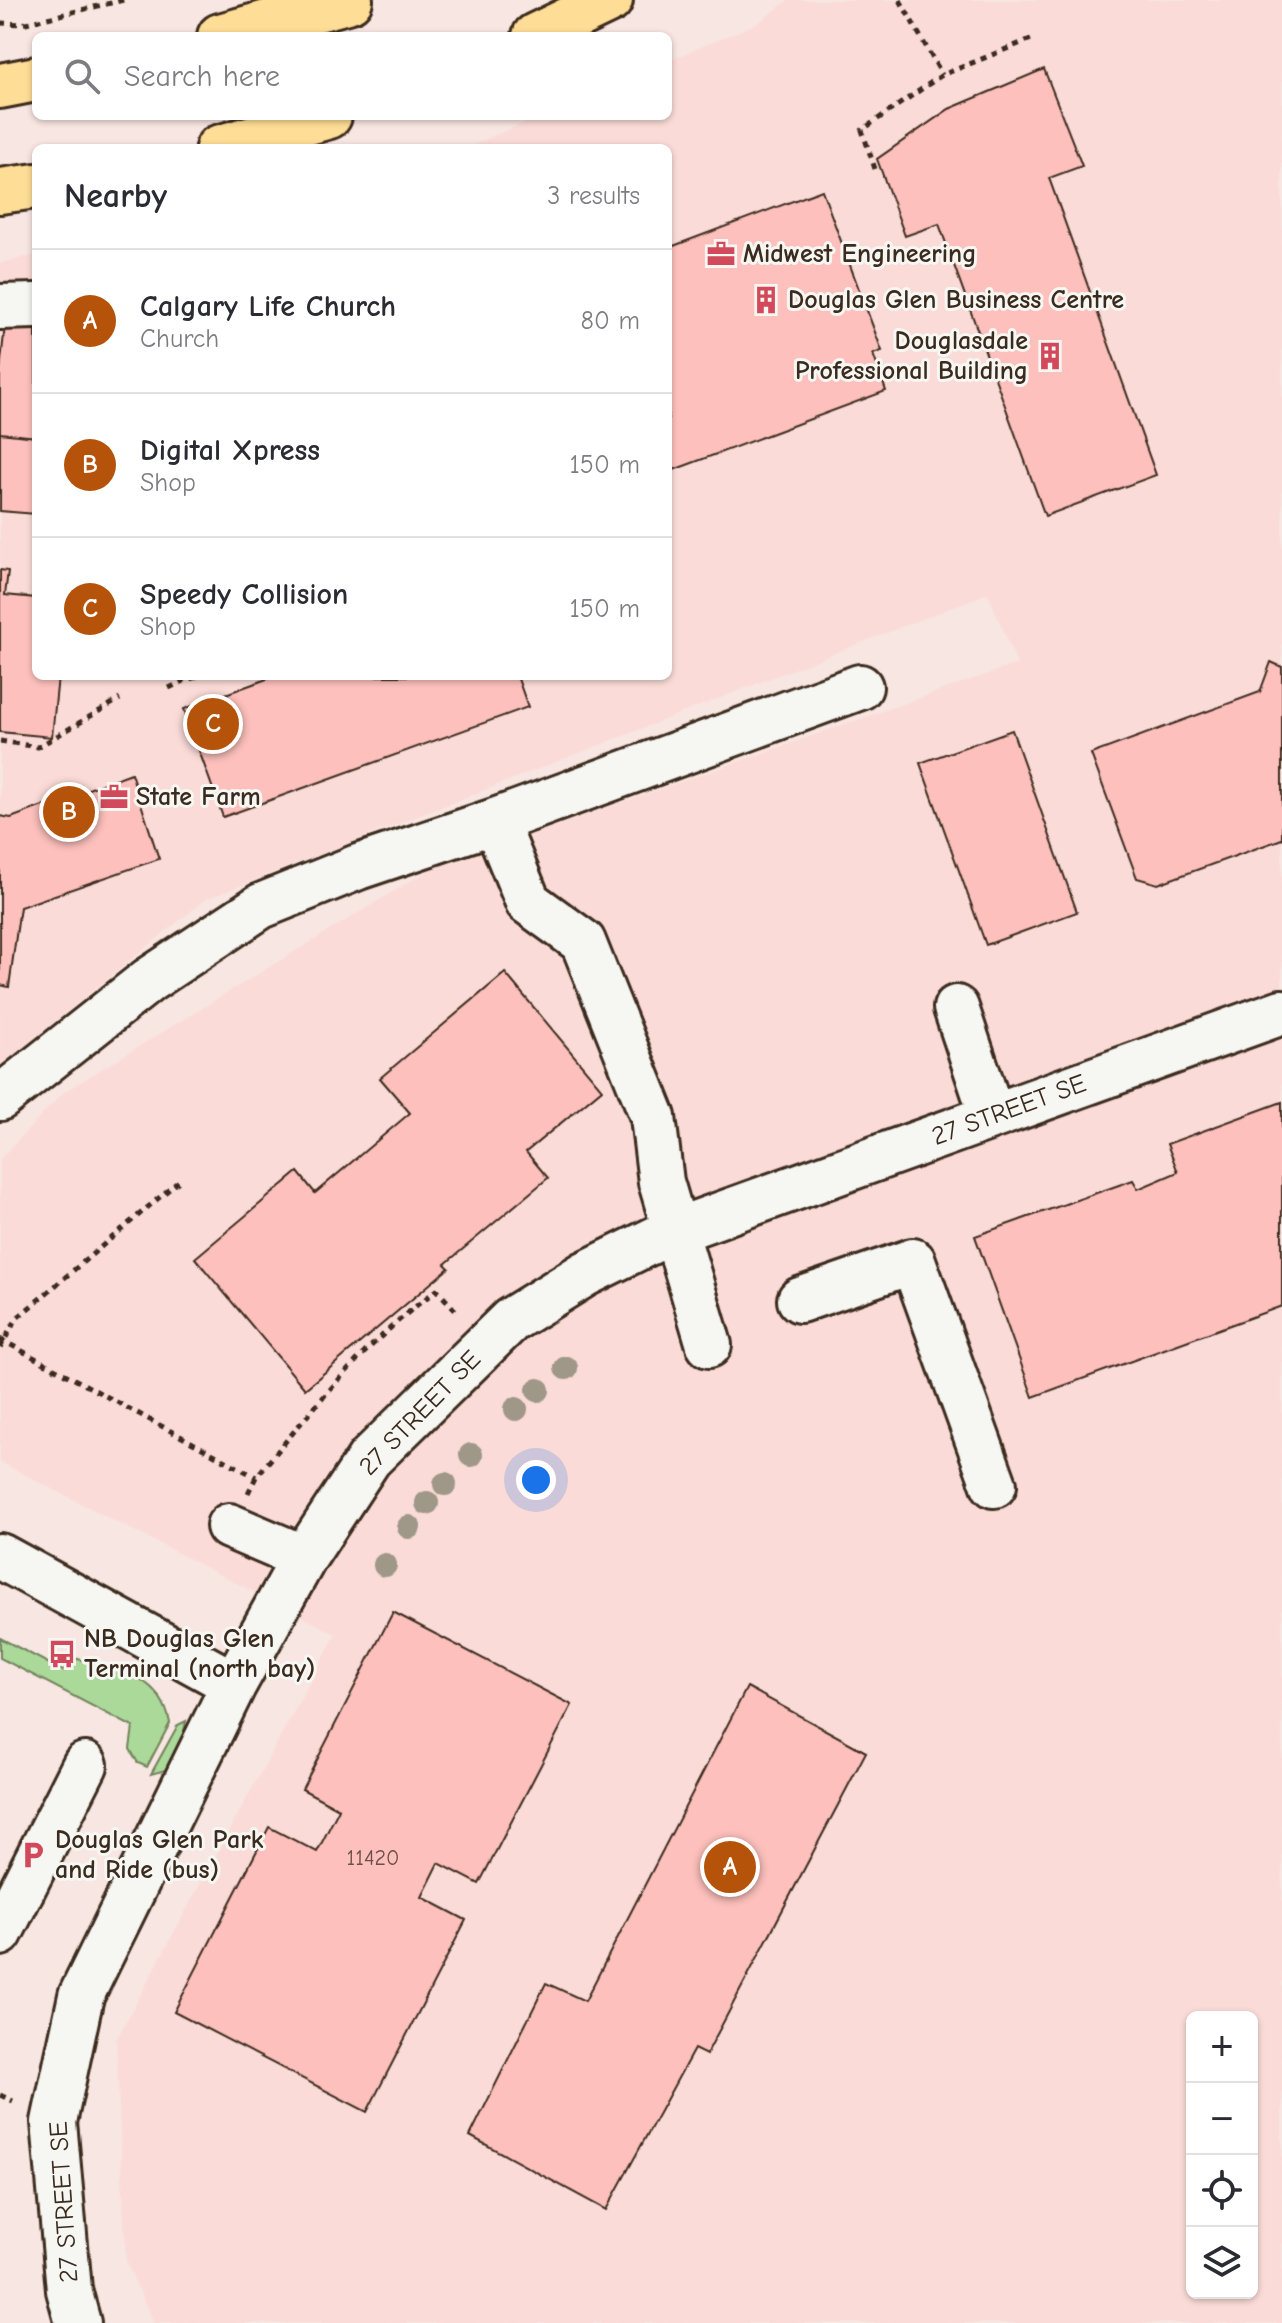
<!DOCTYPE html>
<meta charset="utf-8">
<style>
:root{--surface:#fff;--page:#f2f2f3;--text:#2b2b33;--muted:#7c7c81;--line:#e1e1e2;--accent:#b45309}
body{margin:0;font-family:"Comic Neue",sans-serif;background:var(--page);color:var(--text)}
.controls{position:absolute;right:24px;bottom:24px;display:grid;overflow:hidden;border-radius:12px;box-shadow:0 2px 6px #0004}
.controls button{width:72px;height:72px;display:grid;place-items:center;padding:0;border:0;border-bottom:2px solid var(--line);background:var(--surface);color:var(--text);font:40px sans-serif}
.you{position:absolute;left:536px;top:1480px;width:28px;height:28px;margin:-20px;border:6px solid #fff;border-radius:50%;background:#1a73e8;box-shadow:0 0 0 12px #1a73e833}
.badge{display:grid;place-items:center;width:52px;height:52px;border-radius:50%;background:var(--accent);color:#fff;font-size:26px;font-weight:700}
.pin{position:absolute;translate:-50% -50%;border:4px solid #fff;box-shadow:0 2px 8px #0006}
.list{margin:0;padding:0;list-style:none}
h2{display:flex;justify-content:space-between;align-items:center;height:104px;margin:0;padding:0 32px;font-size:34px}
h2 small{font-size:26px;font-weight:400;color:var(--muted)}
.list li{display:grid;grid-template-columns:52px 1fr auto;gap:24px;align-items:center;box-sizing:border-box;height:144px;padding:0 32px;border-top:2px solid var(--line)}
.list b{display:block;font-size:30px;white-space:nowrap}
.list p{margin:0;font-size:26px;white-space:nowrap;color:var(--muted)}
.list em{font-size:26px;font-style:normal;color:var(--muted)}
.icon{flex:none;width:44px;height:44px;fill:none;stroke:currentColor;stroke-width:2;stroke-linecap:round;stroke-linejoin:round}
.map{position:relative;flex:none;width:1282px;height:2323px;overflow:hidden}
.search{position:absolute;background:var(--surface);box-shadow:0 2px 6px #0004;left:32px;top:32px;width:640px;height:88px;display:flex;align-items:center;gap:20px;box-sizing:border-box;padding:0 28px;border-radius:12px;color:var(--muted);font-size:30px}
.panel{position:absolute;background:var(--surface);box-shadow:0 2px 6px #0004;left:32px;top:144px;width:640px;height:536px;border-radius:12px}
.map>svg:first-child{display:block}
</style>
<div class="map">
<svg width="1282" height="2323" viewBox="0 0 1282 2323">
<rect width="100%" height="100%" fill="#f8e6e2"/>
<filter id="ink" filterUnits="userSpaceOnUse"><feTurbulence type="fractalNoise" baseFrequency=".0125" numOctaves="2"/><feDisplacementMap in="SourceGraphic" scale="16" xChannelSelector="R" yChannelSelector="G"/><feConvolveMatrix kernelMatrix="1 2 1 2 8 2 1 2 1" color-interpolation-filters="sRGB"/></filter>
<g filter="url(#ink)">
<path fill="#fadbd7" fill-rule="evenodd" d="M789 0H1282V2323H154L126 2262 116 2040 336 1634 0 1462V1159L64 1092 429 870 1017 664 988 593 206 899 0 1066V263L36 255V676H668V148H466L540 116H668V61L758 23ZM1192 2017H1252V2293H1192Z"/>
<path fill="#aad999" stroke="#72825c" stroke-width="2" d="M0 1638 63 1671 70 1657C114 1669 160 1672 170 1723L147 1767 138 1763 130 1749 133 1727 0 1658Z
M186 1721 177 1767 151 1774 178 1725Z"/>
<path fill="#fdc0bc" stroke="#3b2a1e" stroke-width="2" d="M1044 69 1082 166 1049 178 1156 475 1045 516 939 224 905 236 877 159 949 109Z
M822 190 882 351 873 354 886 391 668 472V248Z
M6 317 36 321V437L0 433V370Z
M0 433 36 437V514L0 511Z
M0 570 8 571 5 595 36 598V676H58L52 737 0 732Z
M1271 662 1282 667V839L1158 884 1137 878 1091 754 1260 692Z
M275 676H517L528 707 223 817 184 709Z
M1012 730 1077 912 986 945 920 763Z
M131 773 159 859 20 907 9 987 0 985V816L11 818Z
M505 973 602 1089 526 1152 548 1178 445 1264 449 1268 305 1389 195 1258 298 1172 315 1193 410 1113 380 1078Z
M1282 1102V1306L1033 1397 975 1236 1133 1180 1138 1189 1178 1172 1167 1144Z
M393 1612 572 1705 479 1884 439 1863 422 1897 466 1920 367 2112 174 2012 269 1827 317 1852 339 1809 302 1789Z
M747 1687 866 1752 706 2055 694 2049 606 2210 470 2136 546 1983 585 2001Z"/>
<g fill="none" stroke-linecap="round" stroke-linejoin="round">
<defs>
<path id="minor" d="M0 307 36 306
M495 821 528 902 583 942 653 1117 661 1182 709 1345
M956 1008 992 1116
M0 1098 149 980 261 906 358 867 495 821 860 687
M800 1300 913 1261 994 1485
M229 1526 304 1558
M0 1556 234 1684
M0 1933 85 1765
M78 2323 69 2290 54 2122 81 1996 234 1684 304 1558 369 1459 511 1320 585 1274 664 1235 1282 1012"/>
<path id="major" d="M220 36 350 0
M535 36 610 0
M0 86 36 79
M218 148 329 116
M0 191 36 186"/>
</defs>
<use href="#minor" stroke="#3b2a1e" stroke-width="50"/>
<use href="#major" stroke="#3b2a1e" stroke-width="50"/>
<path stroke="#3b2a1e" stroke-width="5" stroke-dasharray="6 6" stroke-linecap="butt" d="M900 0 942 75
M0 23 22 24 124 0
M875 169 862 130 942 75 1036 37
M182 676 184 681 199 676
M169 688 184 681
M0 741 38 747 120 699
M0 1339 256 1477
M0 1348 17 1318 180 1180
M248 1493 256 1477C313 1409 364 1343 437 1290L456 1311
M0 2095 13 2101"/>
<use href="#minor" stroke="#f6f6f2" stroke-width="44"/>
<use href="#major" stroke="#fedd96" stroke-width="44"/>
</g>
<g fill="#9f9787">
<circle cx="566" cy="1368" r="12"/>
<circle cx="538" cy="1390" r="12"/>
<circle cx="516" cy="1409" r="12"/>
<circle cx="471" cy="1455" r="12"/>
<circle cx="445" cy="1484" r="12"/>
<circle cx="427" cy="1503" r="12"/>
<circle cx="409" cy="1527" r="12"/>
<circle cx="385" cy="1565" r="12"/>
</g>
</g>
<defs>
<symbol id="office-bare" viewBox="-9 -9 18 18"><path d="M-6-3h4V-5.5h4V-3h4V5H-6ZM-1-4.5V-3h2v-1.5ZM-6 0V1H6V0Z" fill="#d1495b" stroke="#f6f6f2" stroke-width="2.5" paint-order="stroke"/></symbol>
<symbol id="building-bare" viewBox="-9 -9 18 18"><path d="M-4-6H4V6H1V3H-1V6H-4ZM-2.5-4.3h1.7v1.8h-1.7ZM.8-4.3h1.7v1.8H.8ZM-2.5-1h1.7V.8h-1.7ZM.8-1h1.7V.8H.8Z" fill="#d1495b" stroke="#f6f6f2" stroke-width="2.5" paint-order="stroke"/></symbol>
<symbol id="bus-bare" viewBox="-9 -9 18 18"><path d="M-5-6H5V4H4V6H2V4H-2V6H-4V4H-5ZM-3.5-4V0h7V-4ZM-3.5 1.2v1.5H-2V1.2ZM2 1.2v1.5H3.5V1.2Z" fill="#d1495b" stroke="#f6f6f2" stroke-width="2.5" paint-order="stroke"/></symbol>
<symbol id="parking-bare" viewBox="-9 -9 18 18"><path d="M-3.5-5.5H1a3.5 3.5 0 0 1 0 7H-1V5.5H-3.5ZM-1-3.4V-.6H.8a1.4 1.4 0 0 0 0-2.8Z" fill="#d1495b" stroke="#f6f6f2" stroke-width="2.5" paint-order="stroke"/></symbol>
</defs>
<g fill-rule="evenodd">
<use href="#office-bare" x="701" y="234" width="40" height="40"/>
<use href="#building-bare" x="746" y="280" width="40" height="40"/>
<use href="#building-bare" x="1030" y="336" width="40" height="40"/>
<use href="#office-bare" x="94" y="777" width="40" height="40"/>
<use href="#bus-bare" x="42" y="1634" width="40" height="40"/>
<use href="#parking-bare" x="13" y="1835" width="40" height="40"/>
</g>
<g text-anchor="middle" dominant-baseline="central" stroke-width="6" stroke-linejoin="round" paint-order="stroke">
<g font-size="22" fill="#6c5046">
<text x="373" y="1858">11420</text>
</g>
<g font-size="26" font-weight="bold" fill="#3b2a1e" stroke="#f6f6f2" text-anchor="start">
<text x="743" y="254">Midwest Engineering</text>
<text x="788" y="300">Douglas Glen Business Centre</text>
<text x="1028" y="341" text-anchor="end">Douglasdale<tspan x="1028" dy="30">Professional Building</tspan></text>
<text x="136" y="797">State Farm</text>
<text x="84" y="1639">NB Douglas Glen<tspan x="84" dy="30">Terminal (north bay)</tspan></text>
<text x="55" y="1840">Douglas Glen Park<tspan x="55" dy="30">and Ride (bus)</tspan></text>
</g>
<g font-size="26" fill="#3b2a1e" stroke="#f6f6f2">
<text transform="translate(1009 1110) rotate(-20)">27 STREET SE</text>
<text transform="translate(420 1413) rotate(-46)">27 STREET SE</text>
<text transform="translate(64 2202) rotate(-94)">27 STREET SE</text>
</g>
</g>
</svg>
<div class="controls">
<button>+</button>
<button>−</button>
<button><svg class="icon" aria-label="locate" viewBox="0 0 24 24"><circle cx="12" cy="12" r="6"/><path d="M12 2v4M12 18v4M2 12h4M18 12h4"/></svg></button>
<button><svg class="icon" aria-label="layers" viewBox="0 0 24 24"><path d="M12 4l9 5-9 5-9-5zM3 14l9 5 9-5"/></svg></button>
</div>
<div class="you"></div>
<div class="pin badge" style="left:730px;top:1867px">A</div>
<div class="pin badge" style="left:69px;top:812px">B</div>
<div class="pin badge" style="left:213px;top:724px">C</div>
<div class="search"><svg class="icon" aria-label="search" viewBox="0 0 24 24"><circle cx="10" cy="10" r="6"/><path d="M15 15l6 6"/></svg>Search here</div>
<section class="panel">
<h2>Nearby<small>3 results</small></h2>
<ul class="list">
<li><span class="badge">A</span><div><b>Calgary Life Church</b><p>Church</p></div><em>80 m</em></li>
<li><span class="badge">B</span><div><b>Digital Xpress</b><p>Shop</p></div><em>150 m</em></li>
<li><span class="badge">C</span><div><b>Speedy Collision</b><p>Shop</p></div><em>150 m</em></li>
</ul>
</section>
</div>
